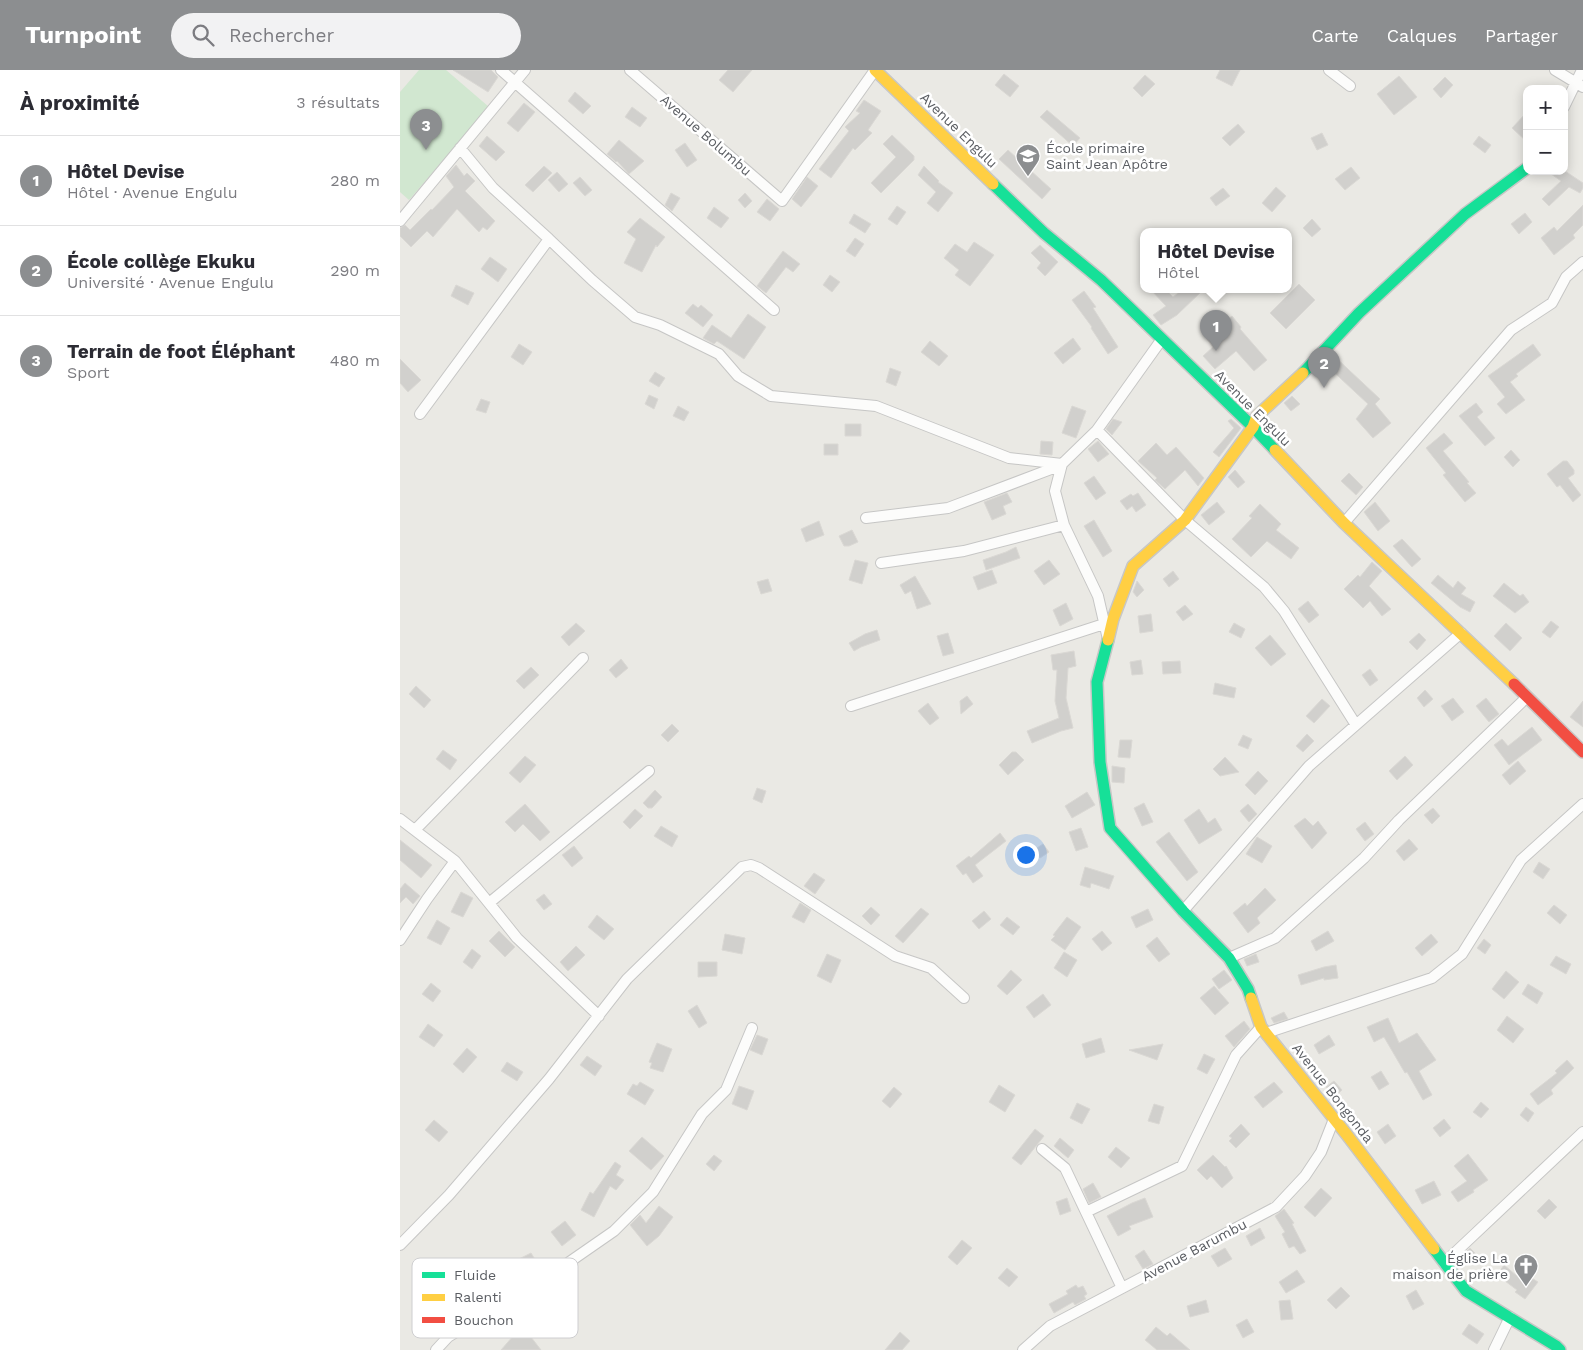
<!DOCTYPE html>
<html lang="fr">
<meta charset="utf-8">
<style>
:root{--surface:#fff;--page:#f2f2f3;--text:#2b2b33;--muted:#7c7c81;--line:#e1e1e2;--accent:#8c8e90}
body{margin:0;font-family:"Work Sans",sans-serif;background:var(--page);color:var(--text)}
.controls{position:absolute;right:15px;top:15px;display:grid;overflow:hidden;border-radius:10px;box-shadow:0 2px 12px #0003}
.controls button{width:45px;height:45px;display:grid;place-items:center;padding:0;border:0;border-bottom:1px solid var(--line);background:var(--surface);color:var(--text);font:25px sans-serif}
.you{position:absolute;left:625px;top:784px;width:18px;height:18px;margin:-12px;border:4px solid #fff;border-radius:50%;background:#1a73e8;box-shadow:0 0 0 8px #1a73e833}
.badge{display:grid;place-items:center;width:32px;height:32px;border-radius:50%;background:var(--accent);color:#fff;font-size:16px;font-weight:700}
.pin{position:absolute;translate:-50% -41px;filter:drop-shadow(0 1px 2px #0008)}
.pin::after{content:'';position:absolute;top:26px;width:18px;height:15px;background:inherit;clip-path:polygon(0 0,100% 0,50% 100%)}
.popup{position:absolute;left:740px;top:158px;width:152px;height:65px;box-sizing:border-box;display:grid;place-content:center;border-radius:10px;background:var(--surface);filter:drop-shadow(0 1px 4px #0005);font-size:16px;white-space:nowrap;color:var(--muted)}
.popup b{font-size:19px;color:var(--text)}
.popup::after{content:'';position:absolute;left:50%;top:100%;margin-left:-10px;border:10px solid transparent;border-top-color:var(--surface)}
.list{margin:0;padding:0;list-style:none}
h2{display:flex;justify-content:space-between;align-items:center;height:65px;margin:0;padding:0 20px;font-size:21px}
h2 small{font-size:16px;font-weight:400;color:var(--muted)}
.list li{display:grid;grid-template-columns:32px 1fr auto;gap:15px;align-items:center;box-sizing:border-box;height:90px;padding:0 20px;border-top:1px solid var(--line)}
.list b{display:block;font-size:19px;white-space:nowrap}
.list p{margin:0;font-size:16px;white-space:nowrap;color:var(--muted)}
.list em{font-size:16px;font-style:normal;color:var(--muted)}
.icon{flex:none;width:28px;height:28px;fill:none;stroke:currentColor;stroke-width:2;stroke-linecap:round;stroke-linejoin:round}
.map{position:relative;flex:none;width:1183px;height:1280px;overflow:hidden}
header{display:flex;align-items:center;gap:30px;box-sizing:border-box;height:70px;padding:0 25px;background:var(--accent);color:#fff}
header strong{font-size:24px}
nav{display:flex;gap:28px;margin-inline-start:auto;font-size:18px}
.search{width:350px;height:45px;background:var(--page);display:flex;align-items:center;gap:12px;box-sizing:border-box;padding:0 18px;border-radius:28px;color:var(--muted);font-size:19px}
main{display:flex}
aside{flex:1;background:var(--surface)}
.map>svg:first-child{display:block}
</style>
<header>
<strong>Turnpoint</strong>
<div class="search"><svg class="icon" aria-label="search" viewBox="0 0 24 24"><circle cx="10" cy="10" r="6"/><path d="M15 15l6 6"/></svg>Rechercher</div>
<nav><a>Carte</a><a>Calques</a><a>Partager</a></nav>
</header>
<main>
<aside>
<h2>À proximité<small>3 résultats</small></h2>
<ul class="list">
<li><span class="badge">1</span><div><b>Hôtel Devise</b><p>Hôtel · Avenue Engulu</p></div><em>280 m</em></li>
<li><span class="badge">2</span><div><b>École collège Ekuku</b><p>Université · Avenue Engulu</p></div><em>290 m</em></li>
<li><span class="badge">3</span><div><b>Terrain de foot Éléphant</b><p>Sport</p></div><em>480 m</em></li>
</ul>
</aside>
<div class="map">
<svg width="1183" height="1280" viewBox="0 0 1183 1280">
<rect width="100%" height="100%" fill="#eae9e4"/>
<path fill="#d1e7d0" d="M19 0H46L89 37 9 130 0 122V22Z"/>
<path fill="#d1d0cd" stroke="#dad8d4" d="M53 0H91L98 7 88 22Z
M328 0H352L333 22 319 10Z
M820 0H840L832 16 816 8Z
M604 4 619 16 610 27 595 15Z
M745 5 755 14 742 27 733 18Z
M999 6 1017 27 994 45 977 24Z
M1045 7 1053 15 1041 28 1033 19Z
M175 22 191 36 183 44 168 31Z
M464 30 481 41 468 60 472 63 455 80 453 78 431 108 419 99 449 61 445 57 460 43 456 41Z
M124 33 135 42 118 62 107 53Z
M232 37 247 48 240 57 225 47Z
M647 40 680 68 673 76 640 47Z
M1127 42V72L1112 58Z
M838 54 845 62 830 76 822 68Z
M922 63 928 75 917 80 911 68Z
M492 65 514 86V90L481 123 471 113 496 87 483 74Z
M87 66 105 82 96 91 79 76Z
M1079 66 1091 75 1085 83 1073 74Z
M219 70 244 91 229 104 217 91 216 92 207 84Z
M285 73 297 90 287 97 275 80Z
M608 80 651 119 642 129 599 89Z
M56 95 64 106 67 103 75 111 65 121 95 151 87 160 83 157 79 162 57 139 33 167 27 161 11 177 0 166V158L5 155 10 160 31 139 32 140 54 117 46 106Z
M144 96 152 103 133 122 125 115Z
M524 96 539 111 538 112 553 123 538 142 527 133 536 122 518 105Z
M951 97 960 108 945 120 935 109Z
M1147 101H1165L1183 113V118L1180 123 1169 117 1149 136 1142 129 1161 111Z
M157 102 168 114 159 122 148 110Z
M180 107 192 120 185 126 173 113Z
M407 107 418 116 401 137 392 129Z
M876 117 886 126 872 142 862 133Z
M823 118 830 126 816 136 810 128Z
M271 123 280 128 272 141 265 135Z
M345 123 352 131 345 138 338 130Z
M367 129 379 139 370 151 357 142Z
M1183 135V155L1173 165 1175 168 1154 185 1141 168 1154 157 1157 161Z
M497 136 506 142 497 155 488 149Z
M314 137 329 148 321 158 307 148Z
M1125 143 1132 152 1119 164 1111 154Z
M454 144 471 154 465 163 449 153Z
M240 148 265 167 257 177 256 175 242 202 224 193 236 169 227 162Z
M912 149 921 159 912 167 903 158Z
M455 168 464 174 455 187 446 181Z
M574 172 594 185 570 216 555 205 559 200 544 188 555 174 567 182Z
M640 175 658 192 645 206 637 198 641 193 631 183Z
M383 181 400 194 393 202 386 197 366 223 357 216Z
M90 187 107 199 98 212 81 199Z
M430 205 440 212 432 222 423 215Z
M899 214 915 230 886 259 870 243Z
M56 215 74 223 68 235 51 226Z
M751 220H766L773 227 782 220H803L777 245 761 255 753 245 766 236Z
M684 221 696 237 693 238 718 277 708 284 691 258 692 257 672 230Z
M293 234 298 238 301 235 313 245 303 257 285 243Z
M348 244 366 257 344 289 317 271 314 274 303 268 312 255 331 268Z
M832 246 841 257 840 259 867 290 854 301 836 281 815 299 803 286 813 277 806 268Z
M673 268 681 279 663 294 654 283Z
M530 271 548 286 539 296 521 282Z
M119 274 132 282 123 295 111 287Z
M1133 274 1141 285 1116 304 1118 306 1110 312 1125 330 1106 344 1097 334 1105 327 1088 306Z
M933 285 980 329 975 334 991 353 973 368 956 349 968 334 925 294Z
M0 289 21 310 8 322 0 313Z
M490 298 501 302 496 316 486 312Z
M255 302 265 308 259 317 249 311Z
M249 325 258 329 254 339 245 334Z
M892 326 900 334 891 341 884 333Z
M81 329 90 332 86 343 76 340Z
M1076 333 1083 342 1077 347 1095 368 1085 376 1059 346Z
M278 336 289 342 284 351 273 346Z
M672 336 686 341 676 368 662 363Z
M713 349 722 352 712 365 706 359Z
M831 349 841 358 819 387 813 382 834 358 828 351Z
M445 354H461V366H445Z
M1044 363 1053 373 1043 381 1069 412 1067 413 1076 423 1065 432 1043 405 1046 403 1026 378Z
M641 371 653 372 652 385 640 384Z
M698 371 709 384 698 392 688 379Z
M756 373 767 385 776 377 804 408 798 416 785 400 765 419 755 410 757 408 738 391Z
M424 374H438V385H424Z
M1111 380 1120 390 1113 397 1104 387Z
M1163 391H1167L1174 400V404L1168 408 1181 425 1173 432 1160 415 1157 417 1147 404Z
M835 400 845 412 838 418 828 407Z
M949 403 963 417 956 425 941 411Z
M694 406 706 423 696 430 684 413Z
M607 423 612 432 603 436 606 444 592 450 584 432Z
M738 423 746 435 736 442 732 436 727 440 720 431 731 424 733 426Z
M817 432 825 442 809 455 801 445Z
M975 432 990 451 978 461 964 442Z
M860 434 881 454 876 460 899 478 891 489 867 471 851 487 832 469 852 448 849 446Z
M694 450 712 481 703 487 684 456Z
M419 451 424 465 406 472 401 459Z
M452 460 458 472 449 476H444L439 466Z
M1002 469 1021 489 1012 497 993 476Z
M616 477 620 488 586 500 583 490 606 482Z
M455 490 468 493 462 514 449 510Z
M649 490 660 504 644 515 634 501Z
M972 492 982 501 969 516 991 539 982 546 970 531 963 538 944 519 958 505 960 507Z
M592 500 597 513 578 520 573 507Z
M773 501 779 509 769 517 763 509Z
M1038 505 1053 518 1058 511 1066 518 1061 524 1075 532 1070 542 1060 537 1031 513Z
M515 506 531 534 517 539 511 521 505 524 500 515Z
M368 509 372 521 361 524 357 512Z
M737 511 744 520 737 527 733 522Z
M1104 513 1120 526 1123 524 1129 532 1115 543 1093 526Z
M908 531 919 545 909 553 898 539Z
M666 533 673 549 660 556 653 540Z
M785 535 793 544 783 551 776 542Z
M751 544 753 561 740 563 738 546Z
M1151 551 1159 557 1150 568 1142 562Z
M176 553 185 561 169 576 161 567Z
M834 553 845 559 841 568 829 562Z
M1106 553 1122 568 1110 581 1094 566Z
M477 560 480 570 461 577 454 581 449 573 465 564Z
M548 563 554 583 543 586 537 566Z
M1019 563 1026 570 1017 580 1009 572Z
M870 565 886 584 871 596 855 578Z
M674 581 676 596 668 598 666 628 673 658 661 661 632 673 627 661 659 648 655 631 657 600H653L651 585Z
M221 589 228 598 216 608 209 600Z
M741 590 743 604 732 605 730 592Z
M780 591 781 603 763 604 762 592Z
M131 597 139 605 124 619 116 611Z
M970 599 978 610 970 616 962 605Z
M815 613 836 618 834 628 813 624Z
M16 616 31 630 24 638 9 624Z
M1025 620 1033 629 1024 637 1017 628Z
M567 626 573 634 561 644 560 631Z
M1053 628 1064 642 1052 651 1041 636Z
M1086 628 1099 644 1089 652 1076 636Z
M922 629 930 636 914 653 906 646Z
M1183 631V657L1170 647Z
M528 633 539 648 530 655 518 641Z
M272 654 279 661 268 672 261 665Z
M1132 657 1142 670 1109 695 1094 675 1102 669 1108 676Z
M907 664 914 671 903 682 896 676Z
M843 665 852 669 848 679 838 675Z
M720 670H732L730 688 718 687Z
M43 680 57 690 50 700 36 689Z
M612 682H616L624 690 608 705 599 695Z
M125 686 136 695 120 713 109 703Z
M1005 686 1013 695 997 710 989 701Z
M825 687 839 702 820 706 813 699Z
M1118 691 1126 701 1110 715 1102 705Z
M712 696 725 698 724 713 712 712Z
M858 701 868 711 855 725 845 715Z
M357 718 366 721 362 733 353 729Z
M255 720 262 727 252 738H248L243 733Z
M687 722 695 735 672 748 665 736Z
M744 733 753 752 742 756 734 738Z
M125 734 150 762 140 771 123 754 115 762 105 752Z
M848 734 857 744 849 752 840 741Z
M1033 738 1040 746 1032 754 1024 745Z
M235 739 243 746 230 759 223 752Z
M799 739 808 753 815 748 822 760 799 774 784 750Z
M905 748 913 756 918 751 927 763 912 779 894 756Z
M965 752 974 764 965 771 956 759Z
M261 756 278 766 272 777 254 766Z
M681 758 688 777 676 781 669 762Z
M769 762 798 802 787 811 756 772Z
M600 763 606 771 575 795 583 806 573 813 566 803 563 805 556 796 569 786 571 788Z
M857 767 872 776 862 793 846 784Z
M1009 769 1018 779 1004 791 996 781Z
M0 770 32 795 21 808 0 790Z
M643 774 649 782 640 788 634 780Z
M174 776 183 788 172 797 162 785Z
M1139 792 1150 799 1143 809 1133 802Z
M685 797 714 806 709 819 691 813 690 818 680 815Z
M414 803 425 810 415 824 404 816Z
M5 813 20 826 13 834 6 827 0 833V819Z
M865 818 876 830 857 848 860 853 848 863 833 843 845 833 847 836Z
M61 822 73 828 63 847 51 842Z
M144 824 152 834 144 840 136 830Z
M400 833 411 840 404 853 392 847Z
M1154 835 1167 845 1160 854 1147 843Z
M471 837 480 845 471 855 462 846Z
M521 838 529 844 503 873 495 866Z
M748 839 753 850 736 858 731 847Z
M584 841 591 849 579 859 572 851Z
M197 845 214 859 204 870 188 857Z
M607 847 620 857 613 865 600 855Z
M667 847 681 857 665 880 651 870 655 866 653 865Z
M37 850 50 858 41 875 27 868Z
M99 861 115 877 105 887 89 871Z
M702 861 712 873 702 881 692 869Z
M928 861 934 871 916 881 911 871Z
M325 864 345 868 342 884 322 880Z
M1031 864 1038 872 1022 886 1015 878Z
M757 867 770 884 759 892 746 876Z
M1084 869 1091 875 1085 884 1077 878Z
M176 876 185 885 168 901 160 892Z
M72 879 81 886 72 899 63 892Z
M664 882 677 890 667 907 654 898Z
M427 884 441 890 431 913 417 906Z
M856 884 859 892 847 896 844 889Z
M1156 886 1171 894 1166 904 1150 895Z
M298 892H317V906L298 907Z
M936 895 938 908 924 910V908L901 915 898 905 924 897Z
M611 900 622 910 607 925 597 916Z
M824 900 832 910 819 919 812 909Z
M1106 901 1119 912 1104 929 1092 919Z
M31 913 41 921 33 932 22 924Z
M1128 914 1143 923 1137 934 1122 924Z
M814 916 829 933 815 945 800 928Z
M643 924 651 935 634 948 626 937Z
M297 935 307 953 299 958 288 941Z
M884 942 888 949 874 953 871 948Z
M1107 946 1124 959 1113 973 1097 960Z
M988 948 999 973 1017 963 1036 990 1019 1001 1032 1025 1023 1030 1007 1002 1005 1003 984 967 974 972 967 957Z
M844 951 850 959 834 977 825 966Z
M28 954 43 965 34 977 19 967Z
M357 965 368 969 362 985 350 980Z
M929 965 935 975 919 984 914 975Z
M701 968 705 982 686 988 682 974Z
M257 973 272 979 263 1002 250 998 252 993 249 992Z
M763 974 757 990 729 980Z
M67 978 77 987 63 1003 53 994Z
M804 984 815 989 807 1004 797 999Z
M187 986 202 996 195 1006 180 995Z
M1167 990 1174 998 1151 1020 1153 1024 1138 1035 1130 1024 1157 1003 1155 1001Z
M107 992 123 1002 117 1011 101 1001Z
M981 1001 989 1014 979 1020 971 1007Z
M934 1011 942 1020 934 1027 926 1017Z
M240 1012 254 1020 245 1035 227 1024 233 1014 237 1016Z
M874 1012 883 1022 863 1038 854 1027Z
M599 1015 615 1025 605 1042 589 1032Z
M339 1016 354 1021 347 1040 332 1034Z
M494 1017 502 1024 490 1038 482 1031Z
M1081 1032 1089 1039 1081 1048 1073 1042Z
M677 1033 690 1039 682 1054 670 1048Z
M754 1034 764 1037 759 1054 748 1051Z
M1126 1037 1134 1043 1128 1052 1120 1045Z
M1044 1049 1051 1058 1040 1067 1033 1058Z
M34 1050 48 1062 39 1072 25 1060Z
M841 1054 850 1064 836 1078 829 1071 832 1068 829 1066Z
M988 1054 996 1066 985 1074 977 1062Z
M635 1059 644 1066 621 1095 612 1088Z
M242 1067 264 1086 251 1100 229 1081Z
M660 1068 674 1080 668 1088 654 1076Z
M716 1077 730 1088 721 1098 708 1087Z
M1068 1084 1088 1110 1073 1120 1074 1122 1058 1132 1051 1122 1067 1111 1054 1096Z
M314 1085 322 1091 314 1101 306 1094Z
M813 1085 825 1097 826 1096 833 1108 822 1118 811 1106 807 1110 797 1100Z
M215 1092 221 1096 216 1105 224 1110 216 1120 210 1116 194 1147 181 1140 190 1122 193 1124Z
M1034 1111 1041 1125 1022 1134 1015 1120Z
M693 1113 701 1127 689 1133 683 1119Z
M921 1118 932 1128 915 1147 904 1137Z
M667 1128 671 1141 660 1145 656 1132Z
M745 1128 753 1147 729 1156 731 1159 718 1166 707 1146 732 1133Z
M1149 1129 1157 1137 1145 1149 1137 1141Z
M259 1136 273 1147 259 1166 247 1176 230 1155 240 1145 246 1153Z
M884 1139 894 1153 892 1154 906 1181 900 1184 894 1176 889 1178 882 1164 885 1162 875 1146Z
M165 1151 176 1165 162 1176 151 1162Z
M860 1158 865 1168 851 1176 846 1166Z
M562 1170 572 1178 557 1195 548 1187Z
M825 1178 832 1189 818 1197 811 1186Z
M1070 1178 1078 1186 1071 1193 1063 1185Z
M744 1180 753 1194 743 1199 735 1186Z
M131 1183 142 1201 129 1209 117 1190Z
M31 1189 38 1198 20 1212 12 1203Z
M1104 1195 1123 1211 1127 1205 1138 1212 1125 1229 1115 1222 1117 1220 1097 1205Z
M607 1198 618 1207 609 1217 598 1208Z
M897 1200 905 1212 886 1223 879 1212Z
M84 1208 97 1225 85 1234 72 1217Z
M676 1215 678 1218 683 1216 687 1224 684 1226 686 1229 675 1235 673 1232 654 1243 649 1234 668 1224 666 1221Z
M941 1217 950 1226 936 1239 927 1230Z
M1016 1220 1024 1234 1013 1240 1006 1226Z
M806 1230 809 1242 790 1247 787 1236Z
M890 1230 893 1249 881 1250 879 1231Z
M847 1249 854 1262 843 1268 836 1255Z
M1069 1254 1084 1264 1077 1274 1062 1264Z
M756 1257 767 1266 770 1263 790 1280H757L745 1270Z
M124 1258 141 1280H101L114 1265Z
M500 1262 510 1271 502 1280H485Z"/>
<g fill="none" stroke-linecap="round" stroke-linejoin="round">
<defs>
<path id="street" d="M101 0 374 240
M230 0 382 131 475 0
M929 0 950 16
M1155 0 1183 17
M1164 37 1182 0
M60 78 93 118 149 169 192 210 235 247 260 255 319 284 338 306 371 326 476 336 609 388 662 394
M0 151 125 0
M20 344 149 169
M697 360 785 450 864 517 884 541 956 655
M466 448 548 438 659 396
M944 453 1111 260 1152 233 1166 207 1183 192
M481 493 564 481 664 455
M707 565 698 526 664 455 655 421 662 394 697 360 762 269
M451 636 704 554
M0 749 55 791 117 868 199 946
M15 760 183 588
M89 833 249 701
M783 841 909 696 1061 563
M0 870 27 829 55 791
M829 888 875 868 964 788 999 750 1127 627
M866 963 1032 908 1062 884 1121 790 1183 734
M642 1079 665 1098 722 1218
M686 1142 782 1096 836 985 861 957
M0 1175 49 1125 149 1009 227 909 342 797 351 795 359 798 495 886 531 898 564 928
M1044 1193 1183 1062
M36 1280 48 1267 165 1195 214 1161 253 1122 302 1044 326 1020 352 958
M623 1280 650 1256 876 1137 905 1106 921 1082 934 1049
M1094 1280 1110 1247"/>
<path id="fast" d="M593 114 644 163 701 210 853 357 875 380
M903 303 959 243 1065 144 1127 98
M708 570 697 612 700 692 710 758 783 841 829 888 848 919 851 928
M1034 1179 1066 1221 1156 1276 1160 1280"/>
<path id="slow" d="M475 0 593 114
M875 380 944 453 1114 614
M708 570 713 549 733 496 785 450 853 357 857 346 903 303
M851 928 861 957 947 1065 1034 1179"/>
<path id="jam" d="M1114 614 1183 682"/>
</defs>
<use href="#street" stroke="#c6c6c5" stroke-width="12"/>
<use href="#fast" stroke="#c7c7c6" stroke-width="14"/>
<use href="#slow" stroke="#c7c7c6" stroke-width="14"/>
<use href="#jam" stroke="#c7c7c6" stroke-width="14"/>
<use href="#street" stroke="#fcfcfb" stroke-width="10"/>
<use href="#fast" stroke="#16e098" stroke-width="11"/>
<use href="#slow" stroke="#ffcf43" stroke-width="11"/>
<use href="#jam" stroke="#f24e42" stroke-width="11"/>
</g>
<defs>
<symbol id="school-pin" viewBox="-11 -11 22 30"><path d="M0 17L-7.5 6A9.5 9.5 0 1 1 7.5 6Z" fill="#8c8e90" stroke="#fff"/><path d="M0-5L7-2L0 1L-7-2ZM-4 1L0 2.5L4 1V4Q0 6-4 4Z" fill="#fff"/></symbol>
<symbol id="church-pin" viewBox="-11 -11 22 30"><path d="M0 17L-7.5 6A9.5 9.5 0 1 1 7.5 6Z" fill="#8c8e90" stroke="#fff"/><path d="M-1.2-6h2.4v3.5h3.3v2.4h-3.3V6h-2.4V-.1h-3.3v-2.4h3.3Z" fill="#fff"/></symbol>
</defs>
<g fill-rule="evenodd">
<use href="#school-pin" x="614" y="72" width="28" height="38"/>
<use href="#church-pin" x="1112" y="1182" width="28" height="38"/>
</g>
<g text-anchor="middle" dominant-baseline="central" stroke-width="5" stroke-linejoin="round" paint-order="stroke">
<g font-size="14" fill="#5a5d62" stroke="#fff">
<text transform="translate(559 60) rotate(44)">Avenue Engulu</text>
<text transform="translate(306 65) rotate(41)">Avenue Bolumbu</text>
<text transform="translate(853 338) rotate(45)">Avenue Engulu</text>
<text transform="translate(933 1023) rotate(52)">Avenue Bongonda</text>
<text transform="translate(794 1180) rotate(-28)">Avenue Barumbu</text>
</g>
<g font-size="14" fill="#5a5d62" stroke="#fff" text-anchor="start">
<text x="646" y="78">École primaire<tspan x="646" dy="16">Saint Jean Apôtre</tspan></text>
<text x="1108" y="1188" text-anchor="end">Église La<tspan x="1108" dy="16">maison de prière</tspan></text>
</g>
</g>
<rect x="12" y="1188" width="166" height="80" rx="8" fill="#fff" stroke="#ceced0" stroke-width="1"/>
<rect x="22" y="1202" width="23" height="6" fill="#16e098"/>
<rect x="22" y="1224" width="23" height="7" fill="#ffcf43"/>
<rect x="22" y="1247" width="23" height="6" fill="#f24e42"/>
<g font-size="14" fill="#5a5d62">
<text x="54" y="1210">Fluide</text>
<text x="54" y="1232">Ralenti</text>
<text x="54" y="1255">Bouchon</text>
</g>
</svg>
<div class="controls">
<button>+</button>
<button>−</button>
</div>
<div class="you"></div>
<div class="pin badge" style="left:816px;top:281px">1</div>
<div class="popup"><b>Hôtel Devise</b>Hôtel</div>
<div class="pin badge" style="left:924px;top:318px">2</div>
<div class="pin badge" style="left:26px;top:80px">3</div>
</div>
</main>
